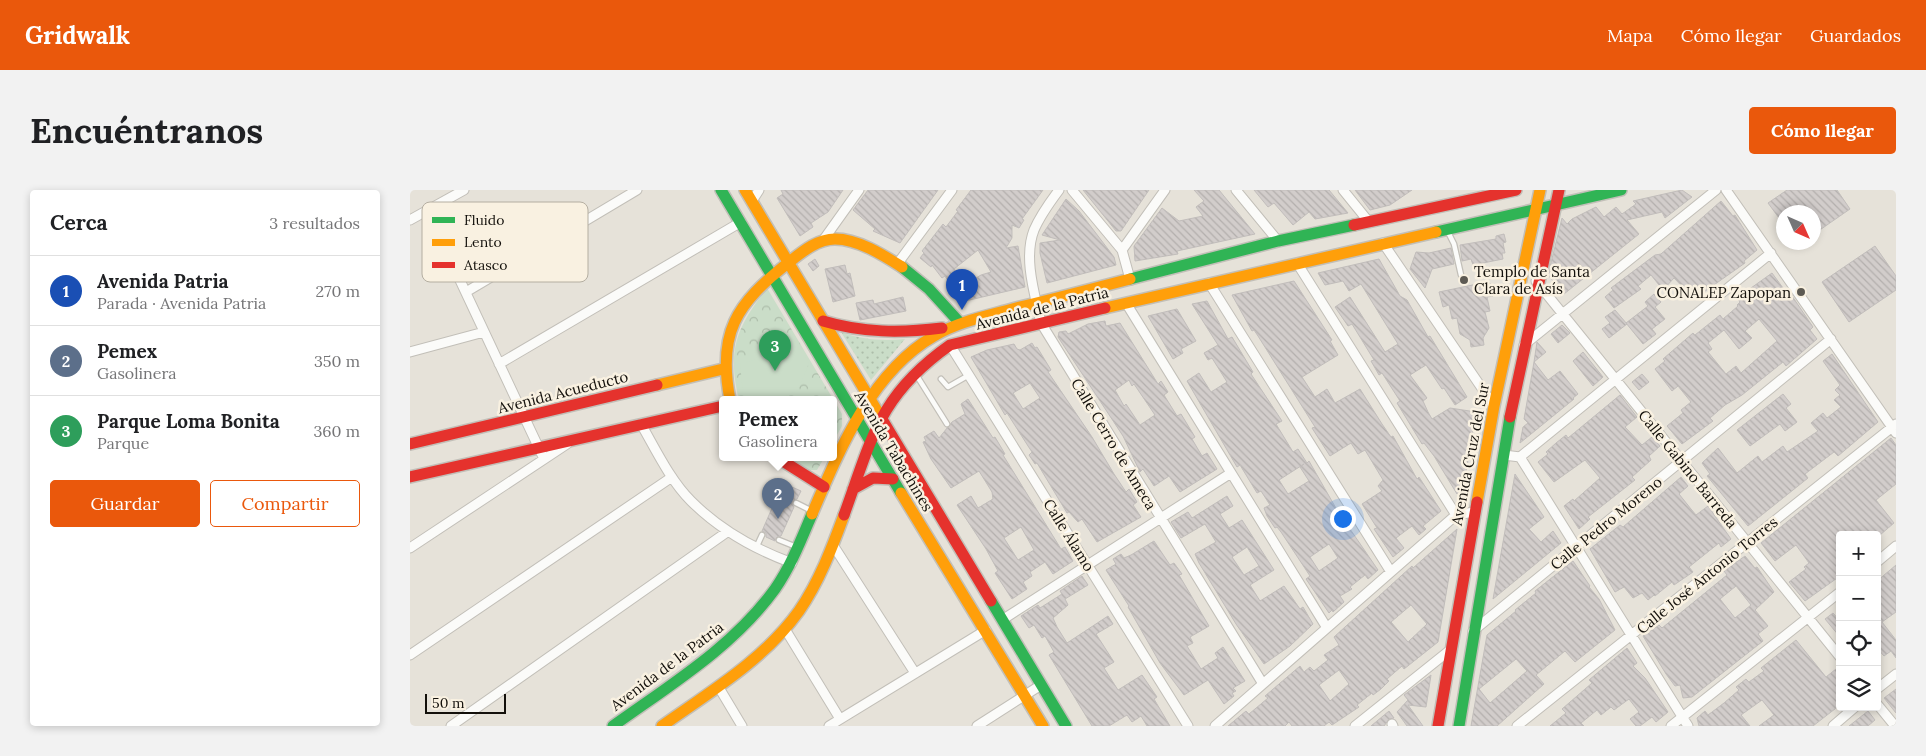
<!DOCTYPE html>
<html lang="es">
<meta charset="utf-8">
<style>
:root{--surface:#fff;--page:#f2f2f2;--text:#202124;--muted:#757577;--line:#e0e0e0;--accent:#ea580c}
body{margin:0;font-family:Lora,serif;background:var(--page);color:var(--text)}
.controls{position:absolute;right:15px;bottom:15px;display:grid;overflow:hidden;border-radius:5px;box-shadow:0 2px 8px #0003}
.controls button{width:45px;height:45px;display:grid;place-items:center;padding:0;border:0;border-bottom:1px solid var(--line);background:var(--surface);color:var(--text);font:25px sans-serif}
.compass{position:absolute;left:1366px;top:15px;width:45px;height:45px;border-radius:50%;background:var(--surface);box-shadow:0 2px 8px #0003;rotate:135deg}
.scale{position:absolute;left:15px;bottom:12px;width:81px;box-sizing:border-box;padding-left:5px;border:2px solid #13100b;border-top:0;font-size:14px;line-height:18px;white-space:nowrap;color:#13100b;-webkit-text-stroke:4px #f9f1e1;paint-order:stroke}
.you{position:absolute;left:932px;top:328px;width:18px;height:18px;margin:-12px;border:4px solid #fff;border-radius:50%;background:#1a73e8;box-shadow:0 0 0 8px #1a73e833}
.badge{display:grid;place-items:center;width:32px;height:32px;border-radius:50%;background:var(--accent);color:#fff;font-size:16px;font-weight:700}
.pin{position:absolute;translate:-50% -41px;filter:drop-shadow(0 1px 2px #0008)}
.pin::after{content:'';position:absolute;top:26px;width:18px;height:15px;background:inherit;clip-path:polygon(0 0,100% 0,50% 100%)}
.popup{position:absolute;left:309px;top:206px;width:118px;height:65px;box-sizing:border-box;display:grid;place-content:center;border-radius:5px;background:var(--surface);filter:drop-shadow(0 1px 4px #0005);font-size:16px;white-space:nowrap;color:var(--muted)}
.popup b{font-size:19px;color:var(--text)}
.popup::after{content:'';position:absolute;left:50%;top:100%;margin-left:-10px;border:10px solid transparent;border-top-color:var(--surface)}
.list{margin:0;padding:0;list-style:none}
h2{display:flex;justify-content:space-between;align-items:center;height:65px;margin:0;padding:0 20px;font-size:21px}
h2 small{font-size:16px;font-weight:400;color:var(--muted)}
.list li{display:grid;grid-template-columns:32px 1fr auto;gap:15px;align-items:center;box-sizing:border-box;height:70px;padding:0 20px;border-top:1px solid var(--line)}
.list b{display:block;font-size:19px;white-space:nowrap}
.list p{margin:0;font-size:16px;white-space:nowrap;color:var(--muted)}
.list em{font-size:16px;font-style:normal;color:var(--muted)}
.actions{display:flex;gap:10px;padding:15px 20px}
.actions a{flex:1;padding:11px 0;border:1px solid var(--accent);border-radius:5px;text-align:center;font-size:18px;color:var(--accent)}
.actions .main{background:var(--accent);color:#fff}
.icon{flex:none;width:28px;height:28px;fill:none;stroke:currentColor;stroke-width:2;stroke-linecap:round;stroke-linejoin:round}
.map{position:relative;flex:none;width:1486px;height:536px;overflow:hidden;border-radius:5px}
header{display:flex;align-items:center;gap:30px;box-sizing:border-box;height:70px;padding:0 25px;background:var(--accent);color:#fff}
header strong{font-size:24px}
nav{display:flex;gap:28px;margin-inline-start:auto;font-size:18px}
.intro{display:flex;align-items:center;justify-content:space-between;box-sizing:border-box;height:120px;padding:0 30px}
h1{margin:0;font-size:35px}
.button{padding:12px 22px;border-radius:5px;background:var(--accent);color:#fff;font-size:18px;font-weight:700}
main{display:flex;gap:30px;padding:0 30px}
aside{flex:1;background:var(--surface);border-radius:5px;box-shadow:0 2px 8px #0003}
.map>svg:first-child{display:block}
</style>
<header>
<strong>Gridwalk</strong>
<nav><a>Mapa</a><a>Cómo llegar</a><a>Guardados</a></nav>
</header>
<div class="intro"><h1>Encuéntranos</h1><a class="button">Cómo llegar</a></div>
<main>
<aside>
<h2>Cerca<small>3 resultados</small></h2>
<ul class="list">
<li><span class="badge" style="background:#1a4fb4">1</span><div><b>Avenida Patria</b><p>Parada · Avenida Patria</p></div><em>270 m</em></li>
<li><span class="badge" style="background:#5c6f8a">2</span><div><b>Pemex</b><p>Gasolinera</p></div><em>350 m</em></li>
<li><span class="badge" style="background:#2e9e5b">3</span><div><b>Parque Loma Bonita</b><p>Parque</p></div><em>360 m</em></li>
</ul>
<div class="actions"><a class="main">Guardar</a><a>Compartir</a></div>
</aside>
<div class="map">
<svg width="1486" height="536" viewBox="0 0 1486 536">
<defs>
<pattern id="park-crowns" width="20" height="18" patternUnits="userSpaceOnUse" patternTransform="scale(1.25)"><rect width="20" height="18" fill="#caddc8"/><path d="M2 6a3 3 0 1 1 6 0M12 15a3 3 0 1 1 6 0" fill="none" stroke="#adbdaa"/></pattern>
<pattern id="garden-dots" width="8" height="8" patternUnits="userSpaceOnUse" patternTransform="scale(1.25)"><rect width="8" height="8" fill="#caddc8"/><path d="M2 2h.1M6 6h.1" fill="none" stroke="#adbdaa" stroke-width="1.8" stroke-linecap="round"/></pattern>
<pattern id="building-back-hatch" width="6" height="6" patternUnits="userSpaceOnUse" patternTransform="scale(1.25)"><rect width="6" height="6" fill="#d2cdcb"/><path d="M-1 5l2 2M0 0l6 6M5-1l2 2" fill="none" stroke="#b3afad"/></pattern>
</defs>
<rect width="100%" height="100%" fill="#e6e2d9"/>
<path fill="url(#park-crowns)" d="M357 98 432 224V236L423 252V210H329C317 160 326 138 357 98Z
M382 268H414L407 280H399Z"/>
<path fill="url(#garden-dots)" d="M431 142C453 150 472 151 495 149L461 190Z"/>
<path fill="#caddc8" d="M388 157 399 173 388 200C362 214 360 211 333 202L330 174Z"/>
<path fill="url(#building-back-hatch)" stroke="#c1bdbb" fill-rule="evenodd" d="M371 0H433L418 22 401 33 403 37 390 46 367 8 373 4Z
M458 0H528L490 53 463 41 465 39 443 20Z
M561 0H633L612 29 614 30 609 38 602 35V48L596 58 608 56 615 97 551 112 535 86 532 88 522 75 521 77 510 68 514 63 512 61 533 34 536 37 548 21 546 20ZM568 60 581 82 571 85 554 95 544 79Z
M673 0H739L711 41H706Z
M784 0H809L845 44 767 61 768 64 725 71 724 56 752 18 769 31 793 26 786 17 794 11Z
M844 0H919L938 23 905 29 899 22 883 35 864 13 858 17Z
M945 0H1002L980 15 960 20Z
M1272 0 1282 7 1255 28 1252 22 1217 30 1229 44 1154 104 1138 85 1152 28 1157 34 1162 29 1186 17 1194 27 1206 17 1212 24 1226 14 1223 11Z
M1377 0H1427L1440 19 1404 44V22H1374L1369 28 1358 13Z
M656 9 669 21 704 67 706 75 637 93 630 63V53L650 50 632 45Z
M1311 11 1323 26 1325 25 1347 60 1334 71 1335 73 1284 109 1264 88 1253 100 1241 85 1228 96 1231 99 1204 118 1195 107 1203 100 1201 98 1245 65 1251 64Z
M1094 44 1096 52 1093 53 1095 63H1092L1093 69 1063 75 1061 69 1052 71 1050 55 1086 49V46Z
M1465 56 1486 86V100L1439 132 1412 92Z
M1041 58 1044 74 1022 79 1015 98 1000 79 1006 62 1019 63Z
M405 69 409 76 403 81 398 74Z
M969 69 990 106 997 110 1018 147 1020 146 1057 207 1045 215 1034 198 1032 199 1016 175 1000 185 1017 208 1013 211 1018 222 1022 229 1040 218 1066 222 1053 300 1047 304 1024 266 1014 253 1012 254 987 213 990 211 972 183 969 185 961 171 964 170 942 134 938 136 925 117 940 107 975 162 988 154 951 94 939 101 933 91 915 95 908 83Z
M435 75 437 84 440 83 445 106 423 112 415 79Z
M1362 83 1376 102 1378 100 1403 137 1400 140 1407 149 1376 176 1373 172 1332 205 1315 215 1300 228 1303 231 1272 254 1257 236 1273 223 1271 220 1281 212 1268 196 1262 201 1245 179 1255 171 1253 169 1283 143 1285 145 1310 125 1313 129 1328 116 1327 115 1330 112 1327 108ZM1349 129 1367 151 1331 183 1326 176 1316 184 1298 162 1302 159 1298 153 1314 140 1329 159 1342 148 1335 141Z
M884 91 922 150 920 151 928 165 892 187 905 207 917 199 925 213 950 199 972 234 981 247 983 246 1007 289 1009 287 1031 321 1013 336 1016 339 1009 345 1002 336 986 348 994 358 983 367 964 339 967 338 952 314 972 301 968 296 973 290 955 260 948 264 941 253 920 266 902 238 905 237 848 146 844 140 842 141 822 105Z
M1072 93V95L1080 93 1083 106 1077 107 1080 121 1075 122 1079 138 1073 148 1074 155 1061 157 1060 150 1050 144 1047 128 1042 129 1039 115 1033 117 1029 102Z
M1244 104 1251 112 1245 117 1255 129 1242 139 1246 144 1233 154 1216 133 1238 116 1235 112Z
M493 107 496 121 450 130 446 113 463 110 464 114Z
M797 111 818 149 822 147 843 182 841 184 872 231 866 234 883 262 888 259 897 273 899 271 927 320 968 380 958 389 955 385 940 397 942 399 930 406 934 412 923 422 922 420 919 423 896 389 900 386 871 342 867 337 865 338 857 326 854 318 860 315 851 301 847 303 830 275 827 277 777 191 789 183 801 202 817 192 802 168 798 170 794 163 808 155 782 114ZM894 274 890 277 899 291 878 304 869 290ZM919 354 928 368 909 381 900 367Z
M767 119 786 151 771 159 773 163 763 169 738 126Z
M1205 120 1217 134 1199 148 1192 139 1200 133 1195 127Z
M695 131 696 136 710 133 748 194 751 191 758 202 754 205 767 226 771 224 785 247 782 249 792 266 797 263 807 279 770 302 759 286 744 296 733 279 730 282 713 246 648 147 649 142 656 141 658 144 678 134ZM719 190 722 196 724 194 745 225 730 235 716 214 714 216 705 200Z
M1152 135 1160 143 1148 153 1141 144Z
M1127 152 1136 162 1124 172Z
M622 153 625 158 627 157 641 180 638 182 682 247 704 284 716 302 719 299 727 312 723 315 731 327 687 352 672 329 668 332 659 322 657 323 627 273 625 274 619 265 622 262 618 256 597 223 595 225 561 167 577 160 604 154 607 159 610 160ZM620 193 630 208 613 219 603 203Z
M1173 162 1193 187 1183 196 1163 171Z
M1422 164 1468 232 1428 266 1424 262 1395 284 1398 288 1338 336 1297 286 1300 284 1292 273 1308 258 1327 283 1348 266 1352 272 1373 256 1377 262 1408 241 1401 233 1413 223 1417 228 1431 217 1424 210 1430 205 1425 200 1430 195 1413 171Z
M1124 172 1138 190 1150 181 1168 204 1163 208 1164 209 1110 253 1113 237 1118 233 1114 229Z
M1232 184 1239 192 1229 200 1222 192Z
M1373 204 1381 214 1376 218 1387 232 1375 241 1370 234 1340 256 1327 240Z
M1210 205 1227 227 1215 237 1232 255 1242 247 1250 256 1239 266 1241 270 1222 287 1225 290 1178 327 1180 329 1169 339 1154 316 1163 309 1164 311 1190 288 1175 270 1144 292 1128 272 1138 264 1136 262 1146 253 1156 245 1158 248Z
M558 209 583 248 585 247 595 264 593 265 651 359 655 357 663 371 643 384 635 372 620 382 622 386 613 392 617 399 602 409 585 383 588 381 576 359 547 315 561 306 568 318 583 309 582 302 569 281 541 298 521 269 513 252 516 251 514 247 524 241 529 248 542 232 555 224 551 214ZM611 337 624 360 608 370 594 348Z
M1481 248 1486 255V294L1466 310 1484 333 1470 345H1430V386L1395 411 1379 392 1396 379 1394 377 1399 373 1386 355 1365 371 1351 353Z
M1105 284 1134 327 1119 339 1131 352 1143 341 1151 353 1083 409Z
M1271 287 1278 296 1269 304 1281 319 1286 325 1298 316 1321 349 1311 357 1309 353 1279 377 1283 382 1264 395 1262 392 1245 406 1244 405 1238 410 1232 403 1223 408 1214 397 1205 402 1180 359 1210 335 1213 337Z
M373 293 391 301 387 309 382 312 384 317 371 346 367 347 365 351 356 347V343L352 341Z
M817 306 823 316 810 324 819 338 832 330 864 380 840 395 850 411 874 396 890 419 893 417 903 434 880 456 854 474 826 434 789 373 785 364 806 352 795 334 771 348 761 332 778 322 782 328ZM837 357 849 376 834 385 822 367Z
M1047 339 1028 452 994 479 992 476 977 489 979 491 971 499 963 505 962 503 947 515 949 517 922 535 919 532 914 536H882L879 532 875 536H818L836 521 839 524 858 508 855 506 890 476 894 482 900 477 904 481 918 470 914 465 929 455 924 447 1002 376 1003 378ZM1001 415 1017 434 998 452 981 432ZM929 480 939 494 920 511 909 495Z
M744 351 760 375 764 373 772 384 769 385 799 436 780 447 783 453 777 456 791 479 808 468 805 463 813 457 835 491 823 498 826 501 822 503 824 506 814 514 798 490 774 505 750 473 718 417 719 416 696 380 706 374 703 369 711 364 714 368 721 365Z
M1335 366 1345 378 1347 377 1364 402 1345 420 1358 436 1348 444 1353 451 1282 507 1273 508 1270 495 1265 496 1256 484 1233 446 1249 435 1252 438 1317 385 1314 381ZM1326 396 1341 415 1325 428 1310 409Z
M1163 371 1180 396 1179 397 1189 409 1205 440 1165 472 1155 461 1126 485 1134 494 1087 536H1061L1077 445 1106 421 1105 420 1126 403 1125 401ZM1106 469 1117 481 1080 513 1069 499Z
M1486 375V422L1472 432 1486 450V468L1481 461 1474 466 1467 458V391Z
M672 386 678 395 655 409 658 415 643 428 647 437 657 453 698 426 703 434 686 444 704 472 694 478 708 500 732 485 747 507 744 509 760 536H737L731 526 722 532 717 525 699 536H682L639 465 644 462 635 446 632 448 624 435 619 438 611 426 628 415 630 418 652 404 650 401Z
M1423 423 1430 431V447L1415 429Z
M1386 450 1416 487 1426 479 1430 484V515L1403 536H1349L1364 525 1352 510 1331 525 1340 536H1289L1287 528 1295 521 1298 525 1314 513 1329 500 1326 497 1336 489 1339 492 1354 481 1351 478Z
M1217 458 1227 473 1223 476 1235 488 1258 522 1246 532 1242 527 1230 536H1226L1220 529 1229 522 1219 509 1204 520 1201 517 1191 525 1187 520 1171 533 1174 536H1140L1156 523 1152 519 1182 493 1179 490Z
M1021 485 1016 517 998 515 1013 536H997L987 522 998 510 994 505Z
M1486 499V523L1474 508Z
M979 521 984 528 979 529 974 536H961Z
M1458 521 1465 530 1458 536H1439Z"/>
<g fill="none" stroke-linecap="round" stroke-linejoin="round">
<defs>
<path id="lane" d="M1038 42 1044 54 1051 85
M507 186 537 234
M531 189 538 197 559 185
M386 313 400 320
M369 350 384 356
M346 358 352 345"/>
<path id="street" d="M649 0C640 12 630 26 624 40 613 68 625 105 631 133L853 494
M662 0 712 60 720 89
M826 0 868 51
M933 0 959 32
M1316 0 1486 243
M342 11 349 0
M17 20 134 269
M0 30 54 0
M414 49 449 0
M973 53 1084 216
M712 60 755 0
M488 73 542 0
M887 73 1046 325
M1126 91 1430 467
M799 93 981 382
M56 102 227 0
M716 113 917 438
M540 155 778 536
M1114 155 1306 0
M0 162 74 142
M89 174 331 32
M231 234C246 260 260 290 281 311 310 340 344 359 382 373
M1094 265 1110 267 1361 63
M1110 267 1278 536
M1046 325 1064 322
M423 355 505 483
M0 358 157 254
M1467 372 1486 356
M592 430 821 283
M375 439 430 529
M1063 441 1421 149
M0 465 262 287
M308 496 332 536
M1467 499 1486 484
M1467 514 1485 536
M982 534 983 536
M41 536 317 342
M419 536 576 440
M567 536 631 495
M805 536 1046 325
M945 536 1040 460
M1107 536 1486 234
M1261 536 1430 402
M1423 536 1445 517"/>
<path id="fast" d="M311 0 491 303
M1026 42 1211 0
M492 77 519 99 550 133
M720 89 868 51 944 35
M581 411 656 536
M203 536C260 495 323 457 365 399 381 376 391 350 402 324
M1049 536 1100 227"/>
<path id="slow" d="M335 0 472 229
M695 118 1026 42
M247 195 313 179
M320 210C307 143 326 114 378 73 392 62 407 49 425 49 448 49 473 65 492 77
M491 303 633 536
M1067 312 1084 216 1130 0
M402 324C429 261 461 182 524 146 549 131 578 126 606 118 644 109 682 99 720 89
M252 536C300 502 354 470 389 421 409 392 422 358 434 325"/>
<path id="jam" d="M944 35 1106 0
M413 131C453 143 491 143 532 138
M1100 227 1149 0
M472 229 581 411
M0 254 247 195
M368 268 414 297
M0 287 313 216
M443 299 463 288 483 289
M434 325C462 248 469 205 540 155L695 118
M1028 536 1067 312"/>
</defs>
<use href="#lane" stroke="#c2bfb8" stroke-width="7"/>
<use href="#street" stroke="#c2bfb8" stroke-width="11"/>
<use href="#fast" stroke="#c2bfb8" stroke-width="14"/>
<use href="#slow" stroke="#c2bfb8" stroke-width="14"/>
<use href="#jam" stroke="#c2bfb8" stroke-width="14"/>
<use href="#lane" stroke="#fbfbf9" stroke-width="4.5"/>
<use href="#street" stroke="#fbfbf9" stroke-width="9"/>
<use href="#fast" stroke="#30b455" stroke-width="11"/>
<use href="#slow" stroke="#ff9f0a" stroke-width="11"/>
<use href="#jam" stroke="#e5322d" stroke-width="11"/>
</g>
<g fill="#5d5a53" stroke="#f9f1e1" stroke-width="2">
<circle cx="1054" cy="90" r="5"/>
<circle cx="1391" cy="102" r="5"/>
</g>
<g text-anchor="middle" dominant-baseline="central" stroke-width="5" stroke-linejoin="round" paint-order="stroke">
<g font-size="15" fill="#13100b" stroke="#f9f1e1" text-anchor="start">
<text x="1064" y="81">Templo de Santa<tspan x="1064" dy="17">Clara de Asís</tspan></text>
<text x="1381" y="102" text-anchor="end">CONALEP Zapopan</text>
</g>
<g font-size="15" fill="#13100b" stroke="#f9f1e1">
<text transform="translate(632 118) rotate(-14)">Avenida de la Patria</text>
<text transform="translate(153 202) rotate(-14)">Avenida Acueducto</text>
<text transform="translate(704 254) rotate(59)">Calle Cerro de Ameca</text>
<text transform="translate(484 261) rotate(59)">Avenida Tabachines</text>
<text transform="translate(1060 264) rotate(-79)">Avenida Cruz del Sur</text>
<text transform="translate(1278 279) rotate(51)">Calle Gabino Barreda</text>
<text transform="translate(1196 333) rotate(-39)">Calle Pedro Moreno</text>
<text transform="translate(659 345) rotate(58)">Calle Álamo</text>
<text transform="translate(1297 385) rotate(-39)">Calle José Antonio Torres</text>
<text transform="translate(257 476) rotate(-37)">Avenida de la Patria</text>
</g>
</g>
<rect x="12" y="12" width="166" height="80" rx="8" fill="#f9f1e1" stroke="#b4aea1" stroke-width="1"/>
<rect x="22" y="27" width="23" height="6" fill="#30b455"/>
<rect x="22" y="49" width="23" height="7" fill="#ff9f0a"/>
<rect x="22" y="72" width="23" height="6" fill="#e5322d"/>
<g font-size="14" fill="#13100b">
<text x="54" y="35">Fluido</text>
<text x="54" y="57">Lento</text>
<text x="54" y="80">Atasco</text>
</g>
</svg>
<div class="controls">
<button>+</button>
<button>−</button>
<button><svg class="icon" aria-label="locate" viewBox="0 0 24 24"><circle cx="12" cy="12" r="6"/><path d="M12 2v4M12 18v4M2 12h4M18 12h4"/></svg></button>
<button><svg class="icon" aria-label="layers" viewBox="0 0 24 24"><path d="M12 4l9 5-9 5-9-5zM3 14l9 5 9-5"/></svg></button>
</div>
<svg class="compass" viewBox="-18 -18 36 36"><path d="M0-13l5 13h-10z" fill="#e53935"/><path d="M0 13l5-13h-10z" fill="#757577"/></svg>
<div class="scale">50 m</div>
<div class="you"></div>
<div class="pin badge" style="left:552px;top:120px;background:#1a4fb4">1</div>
<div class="pin badge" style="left:368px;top:329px;background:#5c6f8a">2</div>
<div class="popup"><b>Pemex</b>Gasolinera</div>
<div class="pin badge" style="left:365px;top:181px;background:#2e9e5b">3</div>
</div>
</main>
